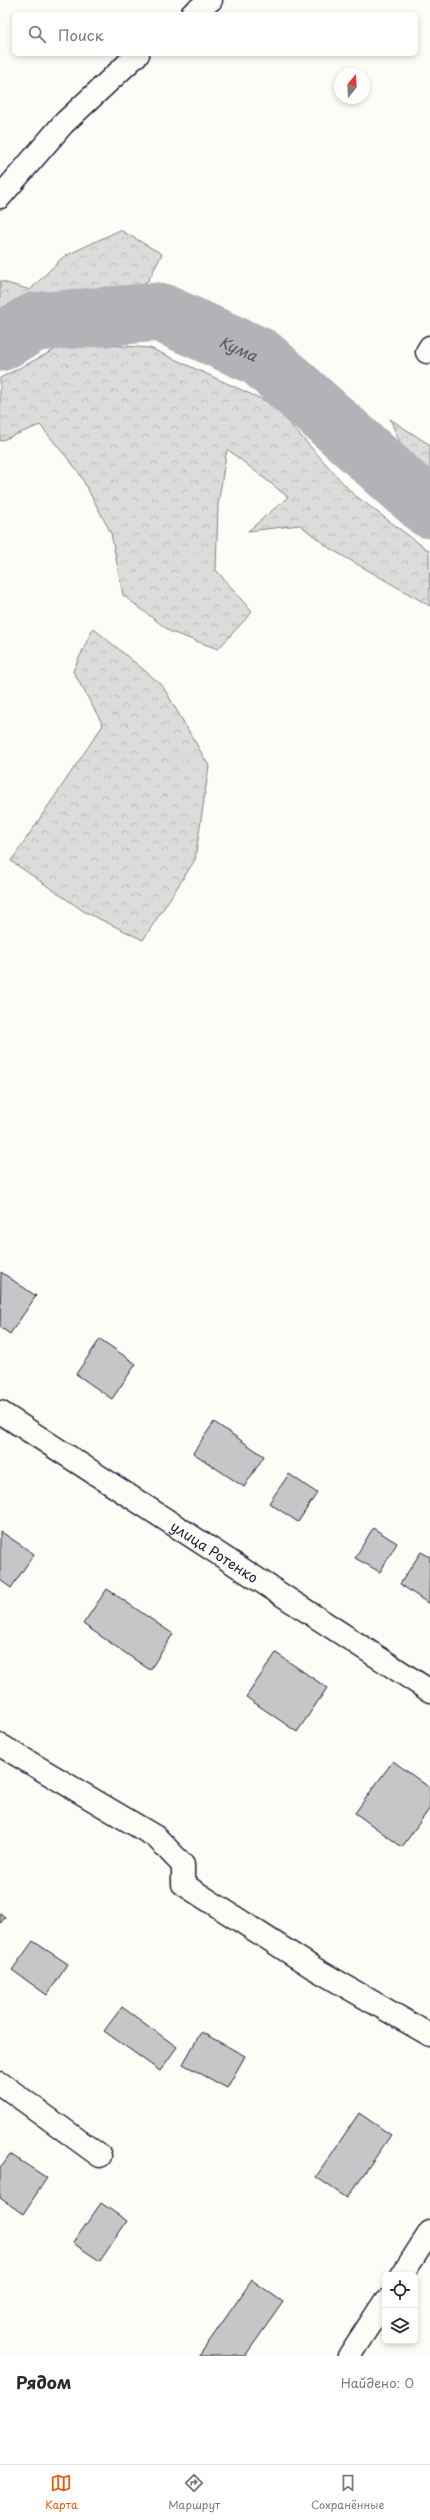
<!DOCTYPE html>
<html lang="ru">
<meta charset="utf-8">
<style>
:root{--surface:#fff;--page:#f7f7f7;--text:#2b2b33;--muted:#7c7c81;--line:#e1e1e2;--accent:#ea580c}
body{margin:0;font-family:"Playpen Sans",sans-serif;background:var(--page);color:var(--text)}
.controls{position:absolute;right:12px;bottom:12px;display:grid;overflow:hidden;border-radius:6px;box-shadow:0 2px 6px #0003}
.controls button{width:36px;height:36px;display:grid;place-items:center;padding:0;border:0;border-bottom:1px solid var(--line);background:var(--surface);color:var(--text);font:20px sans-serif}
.compass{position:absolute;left:334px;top:68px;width:36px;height:36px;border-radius:50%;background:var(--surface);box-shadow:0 2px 6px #0003;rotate:18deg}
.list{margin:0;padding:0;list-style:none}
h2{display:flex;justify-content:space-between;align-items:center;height:52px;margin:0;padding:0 16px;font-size:17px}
h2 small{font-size:13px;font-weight:400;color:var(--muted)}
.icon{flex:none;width:22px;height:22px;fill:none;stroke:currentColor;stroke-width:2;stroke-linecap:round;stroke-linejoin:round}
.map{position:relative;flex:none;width:430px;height:2356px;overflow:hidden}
.search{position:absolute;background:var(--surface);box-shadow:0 2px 6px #0003;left:12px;right:12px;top:12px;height:44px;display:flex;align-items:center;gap:10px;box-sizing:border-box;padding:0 14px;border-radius:6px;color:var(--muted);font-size:15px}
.sheet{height:108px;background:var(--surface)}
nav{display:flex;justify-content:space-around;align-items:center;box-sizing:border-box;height:56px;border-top:1px solid var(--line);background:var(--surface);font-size:11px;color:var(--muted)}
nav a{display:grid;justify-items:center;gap:2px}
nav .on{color:var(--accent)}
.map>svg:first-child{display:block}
</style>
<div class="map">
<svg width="430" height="2356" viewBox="0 0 430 2356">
<defs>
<pattern id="forest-crowns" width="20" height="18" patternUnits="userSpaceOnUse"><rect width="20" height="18" fill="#dddcdb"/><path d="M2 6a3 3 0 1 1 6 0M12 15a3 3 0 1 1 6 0" fill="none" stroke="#bdbcbd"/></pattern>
</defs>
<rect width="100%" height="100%" fill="#fdfcf7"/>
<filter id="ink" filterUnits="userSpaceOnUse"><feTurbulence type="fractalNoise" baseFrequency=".025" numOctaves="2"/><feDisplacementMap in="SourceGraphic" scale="8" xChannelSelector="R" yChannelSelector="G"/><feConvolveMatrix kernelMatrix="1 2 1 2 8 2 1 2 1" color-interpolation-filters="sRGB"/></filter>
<g filter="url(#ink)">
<path fill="url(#forest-crowns)" stroke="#807f8b" d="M120 230 162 254 148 281 112 300 26 310 0 325V281L30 290 63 257Z
M70 342 150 348 272 404 352 493 429 551 430 606 329 548 300 525 248 531 288 497 227 449 218 505 216 570 252 612 218 649 171 632 123 595 111 533 78 471 40 425 0 441V378Z
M390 419 430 445V488L415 479Z
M93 628 162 685 209 766 195 860 143 940 85 912 11 861 103 725 73 671Z"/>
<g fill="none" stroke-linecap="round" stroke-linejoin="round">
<path stroke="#b2b2b7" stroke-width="59" id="s1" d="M0 342 35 322 159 312 260 357 430 509"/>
</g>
<path fill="#c6c6c8" stroke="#22223b" d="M1 1272 36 1296 10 1334 0 1327Z
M100 1339 136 1364 112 1399 76 1374Z
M214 1422 264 1456 244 1487 193 1453Z
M289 1474 317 1493 298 1522 269 1503Z
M373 1528 397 1543 380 1572 355 1558Z
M0 1531 34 1554 11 1588 0 1580Z
M421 1552 430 1557 429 1604 400 1584Z
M107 1589 173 1634 150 1670 83 1624Z
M276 1653 327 1688 297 1732 246 1697Z
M393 1761 430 1788V1808L402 1847 355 1813Z
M0 1913 5 1917 0 1924Z
M33 1941 68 1964 47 1995 12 1970Z
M122 2007 177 2047 160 2071 104 2031Z
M201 2032 245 2056 227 2088 183 2064Z
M359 2113 391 2135 347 2198 316 2177Z
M10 2154 47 2178 23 2214 0 2198V2168Z
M101 2203 127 2221 100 2261 73 2243Z
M252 2280 283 2302 245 2356H199Z"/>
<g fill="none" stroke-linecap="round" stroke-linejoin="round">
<defs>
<g id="minor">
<path d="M192 14 211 0"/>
<path d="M0 197 63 124 138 54"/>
<path d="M427 352 430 347"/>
<path id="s2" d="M0 1412 430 1691"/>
<path d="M0 1745 156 1837 183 1865V1884L312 1967 430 2035"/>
<path d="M0 2083 100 2156"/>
<path d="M402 2275 430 2232"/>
<path d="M349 2356 385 2301"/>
</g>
</defs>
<use href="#minor" stroke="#22223b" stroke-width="25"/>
<use href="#minor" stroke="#fdfcf7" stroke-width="22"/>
</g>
</g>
<g text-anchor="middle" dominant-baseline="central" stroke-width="3.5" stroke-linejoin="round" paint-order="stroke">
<g font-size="14" fill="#22223b" stroke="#fdfcf7">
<text stroke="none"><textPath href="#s2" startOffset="256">улица Ротенко</textPath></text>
</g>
<g font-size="15" font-style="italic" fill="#545466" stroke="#fdfcf7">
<text stroke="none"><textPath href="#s1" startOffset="252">Кума</textPath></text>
</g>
</g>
</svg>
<div class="controls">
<button><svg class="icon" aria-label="locate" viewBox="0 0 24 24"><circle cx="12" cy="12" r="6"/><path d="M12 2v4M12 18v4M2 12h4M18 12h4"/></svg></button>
<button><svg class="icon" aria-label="layers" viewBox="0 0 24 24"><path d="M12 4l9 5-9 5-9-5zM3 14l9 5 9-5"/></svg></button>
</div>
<svg class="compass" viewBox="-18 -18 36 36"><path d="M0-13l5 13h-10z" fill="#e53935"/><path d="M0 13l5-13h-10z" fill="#7c7c81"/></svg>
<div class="search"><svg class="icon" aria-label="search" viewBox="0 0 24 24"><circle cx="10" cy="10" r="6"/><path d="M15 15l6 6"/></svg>Поиск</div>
</div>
<section class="sheet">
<h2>Рядом<small>Найдено: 0</small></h2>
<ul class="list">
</ul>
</section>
<nav>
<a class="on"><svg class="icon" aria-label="map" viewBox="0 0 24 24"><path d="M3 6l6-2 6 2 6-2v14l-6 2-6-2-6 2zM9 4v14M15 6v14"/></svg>Карта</a>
<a><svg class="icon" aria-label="directions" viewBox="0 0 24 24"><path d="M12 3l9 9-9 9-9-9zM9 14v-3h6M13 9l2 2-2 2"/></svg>Маршрут</a>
<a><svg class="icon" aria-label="saved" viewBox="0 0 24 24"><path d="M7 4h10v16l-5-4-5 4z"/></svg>Сохранённые</a>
</nav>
